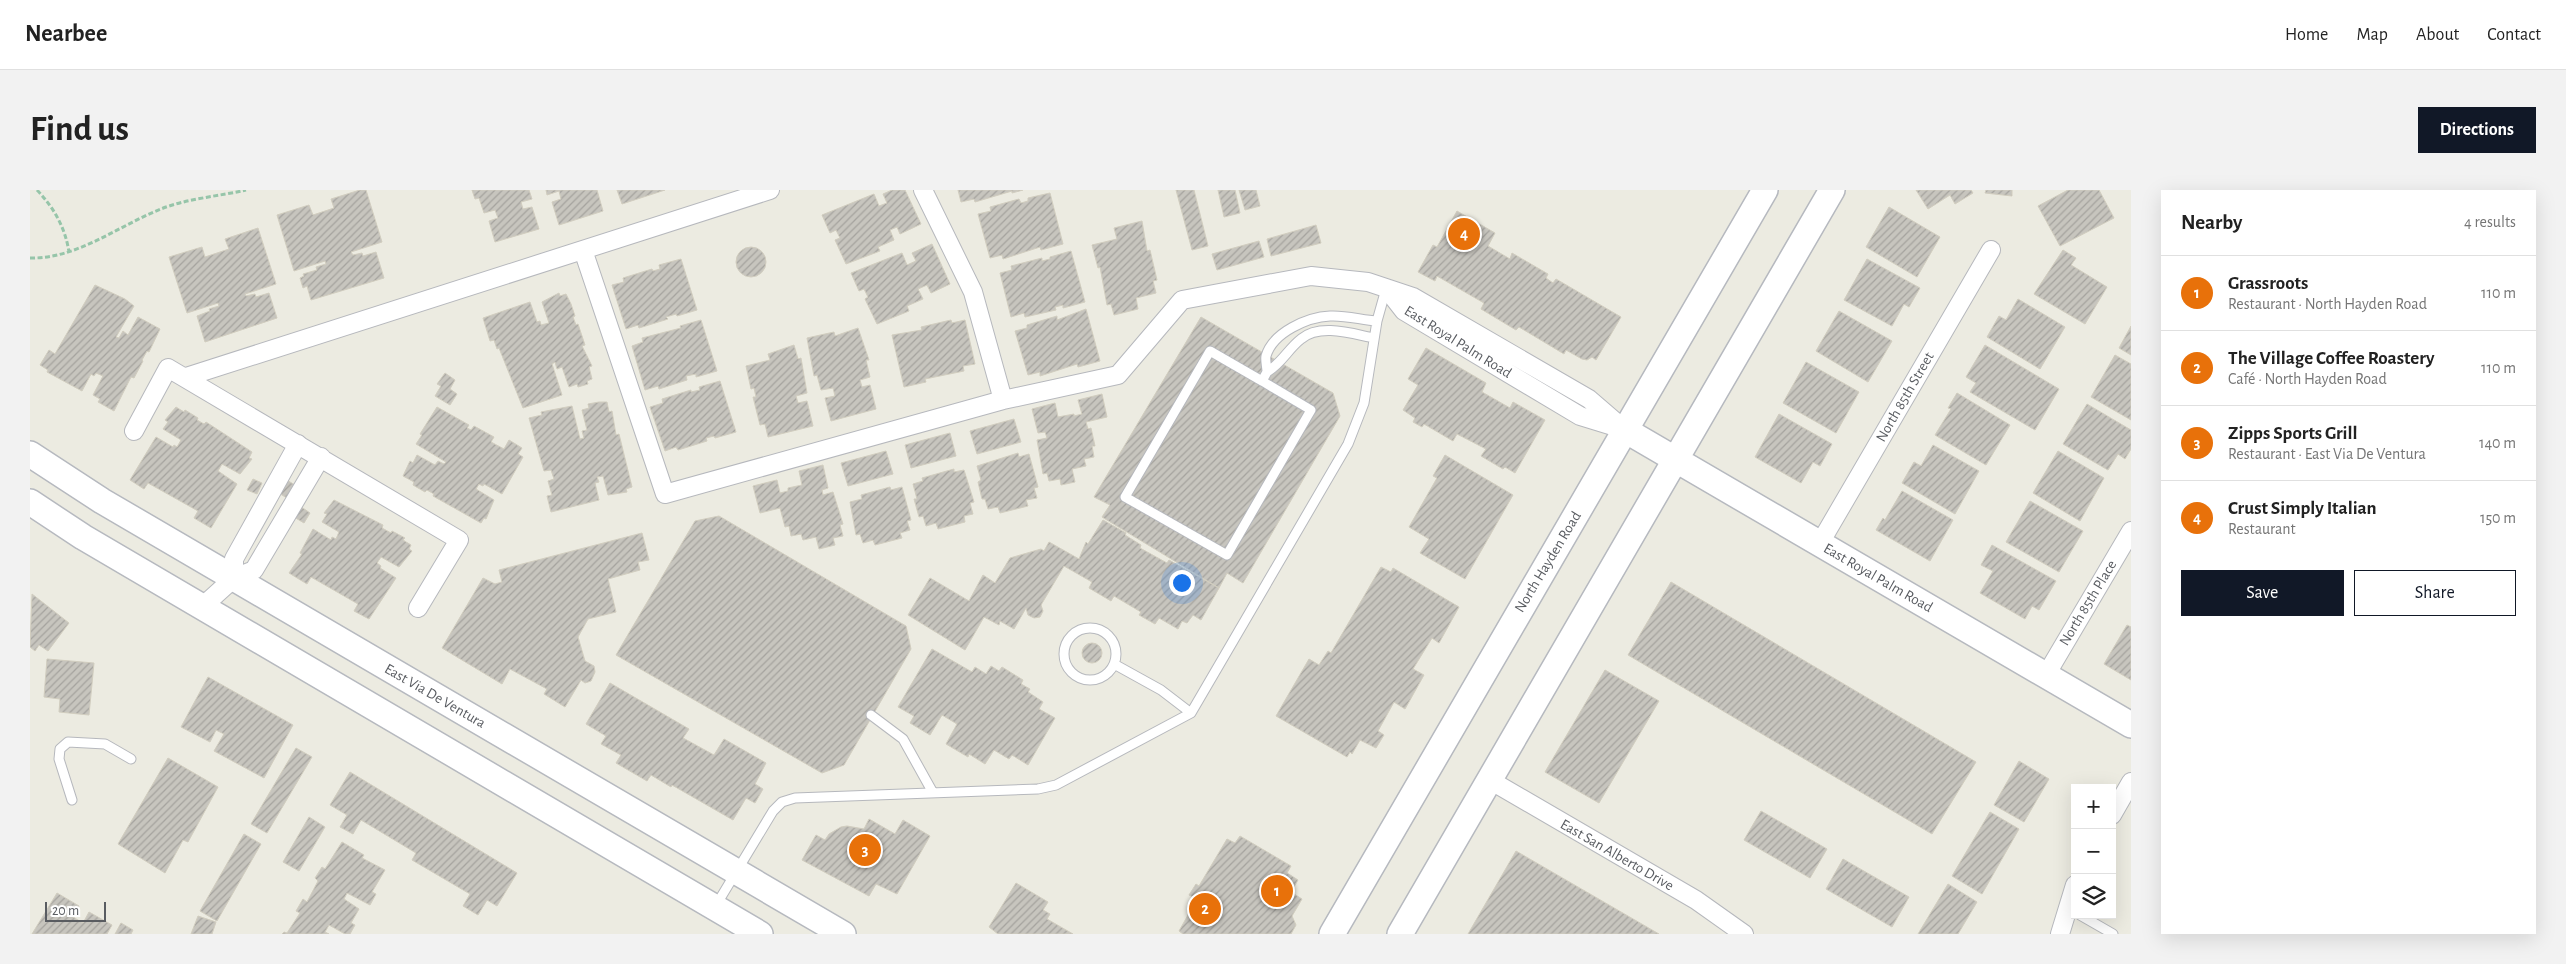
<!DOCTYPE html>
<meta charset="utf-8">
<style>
:root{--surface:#fff;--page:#f2f2f2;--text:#222;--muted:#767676;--line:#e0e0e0;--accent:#111827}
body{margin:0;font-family:"Alegreya Sans",sans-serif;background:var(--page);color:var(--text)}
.controls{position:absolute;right:15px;bottom:15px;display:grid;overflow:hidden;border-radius:0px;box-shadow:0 5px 20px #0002}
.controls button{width:45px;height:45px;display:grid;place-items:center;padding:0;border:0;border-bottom:1px solid var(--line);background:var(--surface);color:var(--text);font:25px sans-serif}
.scale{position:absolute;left:15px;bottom:12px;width:61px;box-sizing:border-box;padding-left:5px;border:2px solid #595c61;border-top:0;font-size:14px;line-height:18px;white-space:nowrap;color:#595c61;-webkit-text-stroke:4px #fff;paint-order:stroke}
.you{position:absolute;left:1151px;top:392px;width:18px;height:18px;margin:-12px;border:4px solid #fff;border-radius:50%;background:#1a73e8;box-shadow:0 0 0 8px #1a73e833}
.badge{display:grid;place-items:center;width:32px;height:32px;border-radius:50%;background:var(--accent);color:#fff;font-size:16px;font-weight:700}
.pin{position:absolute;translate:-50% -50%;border:2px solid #fff;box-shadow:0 1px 5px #0006}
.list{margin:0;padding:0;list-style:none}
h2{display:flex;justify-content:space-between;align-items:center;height:65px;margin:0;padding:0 20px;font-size:21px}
h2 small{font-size:16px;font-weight:400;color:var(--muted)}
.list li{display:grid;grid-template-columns:32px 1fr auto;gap:15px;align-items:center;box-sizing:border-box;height:75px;padding:0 20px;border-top:1px solid var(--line)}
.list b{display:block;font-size:19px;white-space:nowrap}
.list p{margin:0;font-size:16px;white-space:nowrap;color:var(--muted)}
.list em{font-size:16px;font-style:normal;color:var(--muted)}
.actions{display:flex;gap:10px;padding:15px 20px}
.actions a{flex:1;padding:11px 0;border:1px solid var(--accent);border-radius:0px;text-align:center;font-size:18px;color:var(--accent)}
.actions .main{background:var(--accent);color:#fff}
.icon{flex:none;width:28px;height:28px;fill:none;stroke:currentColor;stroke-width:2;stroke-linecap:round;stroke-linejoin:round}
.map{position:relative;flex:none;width:2101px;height:744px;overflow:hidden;border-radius:0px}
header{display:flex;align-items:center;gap:30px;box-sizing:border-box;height:70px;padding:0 25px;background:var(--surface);border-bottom:1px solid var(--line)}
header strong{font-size:24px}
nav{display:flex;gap:28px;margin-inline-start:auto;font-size:18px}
.intro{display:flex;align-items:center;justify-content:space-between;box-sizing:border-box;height:120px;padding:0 30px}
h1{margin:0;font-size:35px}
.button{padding:12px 22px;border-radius:0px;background:var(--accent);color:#fff;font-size:18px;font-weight:700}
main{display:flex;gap:30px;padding:0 30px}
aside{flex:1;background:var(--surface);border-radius:0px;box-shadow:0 5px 20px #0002}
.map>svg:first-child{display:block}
</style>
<header>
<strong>Nearbee</strong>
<nav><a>Home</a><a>Map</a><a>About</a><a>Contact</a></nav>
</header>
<div class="intro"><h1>Find us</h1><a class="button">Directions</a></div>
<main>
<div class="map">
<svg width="2101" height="744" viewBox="0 0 2101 744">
<defs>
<pattern id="building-hatch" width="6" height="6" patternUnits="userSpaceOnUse" patternTransform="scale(1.25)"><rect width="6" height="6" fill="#c7c5be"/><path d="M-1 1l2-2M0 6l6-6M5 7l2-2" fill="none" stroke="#a5a39e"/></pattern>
</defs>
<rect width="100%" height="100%" fill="#ecebe1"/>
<path fill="url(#building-hatch)" stroke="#d1cdbf" d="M330 0H336L352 52 321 62 323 65 332 63 333 66 346 62 354 88 281 110 277 96 273 98 270 88 274 86 273 84 287 80 286 77 296 74 295 71 264 81 247 25 279 15 283 25 304 18 301 9Z
M442 0H499L502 9 491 12 493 19 502 17 509 39 465 52 459 31 468 28 465 20 454 23 449 8 445 9Z
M516 0H567L573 21 529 35 522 12 531 9 529 1 517 5Z
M587 0H635L592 14Z
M862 0H875L891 34 870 44 867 37 860 40 864 50 848 57 850 61 816 74 805 50 810 48 806 40 800 43 792 25 844 4 849 16 857 13 853 4Z
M928 0H993L982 3V1L945 12 944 9 931 12Z
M1146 0H1164L1178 56 1162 60Z
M1188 0H1205L1210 23 1194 27Z
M1209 0H1226L1230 16 1215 20Z
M1886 0H1941L1943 3 1925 14 1920 5 1898 19Z
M1956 0H1982V6L1955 3Z
M2038 0H2069L2084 28 2030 56 2008 16Z
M1020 3 1033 54 1011 60 1010 57 973 69 972 65 960 68 948 24 961 21 960 17 989 9 991 13 998 11V8Z
M1859 17 1910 47 1887 87 1836 57Z
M1427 21 1465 43 1458 56 1480 69 1482 63 1518 84 1516 88 1523 93 1526 89 1591 127 1566 170 1562 167 1557 170 1552 169 1536 160 1534 164 1489 137 1486 140 1451 119 1454 113 1407 86 1405 91 1388 82 1403 55 1407 57Z
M1112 31 1117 61 1120 60 1127 90 1123 91 1126 103 1106 108 1108 119 1084 125 1081 114 1077 115 1070 77 1068 78 1062 55 1087 49 1084 38Z
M1286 35 1291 53 1241 66 1237 49Z
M228 38 246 94 215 104 216 106 225 104 226 107 239 103 247 128 175 152 167 126 180 121 179 119 189 116 188 113 157 123 139 67 172 57 175 67 199 59 195 49Z
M1229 51 1234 67 1187 80 1182 64Z
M902 54 920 94 901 103 897 95 888 99 893 109 877 116 879 121 847 134 835 109 838 107 834 99 829 101 821 83 872 63 877 75 886 71 882 63Z
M706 72a15 15 0 1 1 30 0a15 15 0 1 1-30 0Z
M2033 60 2046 68 2041 75 2077 97 2055 134 2004 104Z
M1041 61 1055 112 1033 118V115L1025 117 1026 120 995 127 994 123 981 127 970 83 982 80 981 76 1012 68V71L1020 69V67Z
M651 69 667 120 647 126 646 124 636 127 638 129 609 138 608 135 596 139 582 95 594 92 593 88 622 79 623 81 630 79 629 75Z
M1837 69 1890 98 1879 117 1874 114 1862 136 1814 110Z
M65 95 95 109 104 116 86 147 89 148 93 141 98 145 108 127 130 139 119 162 117 161 112 170 113 171 104 188 101 187 84 221 68 212 70 209 63 205 73 186 66 183 64 186 61 184 52 201 17 182 18 180 10 175 19 160 25 164Z
M529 103 530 106 536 104 541 114 545 126 543 127 546 135 548 134 555 155 552 156 562 176 559 177 562 189 557 191 558 194 548 197 547 194 539 197 532 177 527 179 525 172 522 174 532 205 493 218 469 158 467 159 464 150 460 151 453 128 500 112 507 132 510 131 511 135 519 133 512 112Z
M1988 109 2035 137 2010 179 1957 147 1969 126 1976 130Z
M1056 119 1070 171 1048 177 1047 174 1010 186V182L998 185 985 141 997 138V135L1027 126V130Z
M1809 121 1862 151 1838 192 1786 161Z
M1171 127 1303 203 1310 226 1213 393 1197 383 1189 398 1072 327 1080 315 1064 307Z
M671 130 687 181 666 187V184L656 186 657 190 629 199 628 196 615 200 602 156 613 152 612 148 651 138 650 136Z
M921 130 922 133 935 130 945 174 933 176 934 181 895 189 896 192 874 197 862 145 892 140 891 137Z
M2101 136V165L2089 158Z
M828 138 839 170H836L840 187 830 190 832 197 840 195 846 219 801 231 795 208 805 206 803 198 791 200 787 185 784 186 777 148 804 142 805 146Z
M764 155 768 169 771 168 777 203 766 206 768 213 777 211 783 236 738 247 735 234 730 235 723 207H726L724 198 721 199 716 176 740 170 738 164Z
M1955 155 2029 199 2005 240 1940 202 1946 193 1936 187Z
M1396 158 1456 193 1452 202 1480 218 1483 212 1515 230 1485 283 1475 277 1473 279 1451 266 1456 259 1427 244 1423 251 1394 234 1392 237 1383 232 1385 228 1373 220 1388 195 1378 189Z
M2085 165 2101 174V230L2061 207Z
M1776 172 1829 202 1806 243 1753 213Z
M415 183 425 190 420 199 427 204 420 215 405 206 411 196 407 194Z
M690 191 706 242 685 248 684 246 676 248 677 251 648 260 646 257 635 261 620 217 633 213 632 209 661 200V202L670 200 669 197Z
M1927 203 1980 235 1956 275 1905 245 1921 219 1918 218Z
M1072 204 1077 227 1056 232 1058 239 1061 238 1065 256H1062L1064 267 1054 269 1056 276 1042 279 1045 292 1031 295 1030 289 1019 291 1017 283 1013 284 1007 250 1017 248 1015 242 1008 243 1002 219 1025 213 1028 227 1044 224V226L1052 224 1048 210Z
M569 212H577L579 222 582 221 586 245 589 244 602 297 596 299 597 302 578 305 573 286 567 287 569 292 565 293 569 310 521 322 517 306 522 305 518 291 524 289 521 280 514 281 499 228 512 225 511 222 542 216 550 249 554 248 552 241 557 240 552 220 559 218 558 214Z
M2057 214 2101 240V259L2095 269 2088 264 2078 280 2033 254Z
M146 217 154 222 155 220 168 228 167 230 174 234 176 232 222 262 219 268 222 269 210 284 192 274 188 281 207 294 181 338 164 328 168 321 118 293 114 299 100 290 126 247 143 257 144 255 147 257 151 250 133 239 138 232 135 230Z
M407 217 439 235 437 238 441 240 444 236 464 247 461 252 474 259 479 250 492 258 488 264 493 267 472 304 454 294 453 296 449 294 446 299 464 310 456 329 454 328 451 333 403 306 404 304 397 300 395 302 383 295 384 292 373 286 380 271 383 273 387 265 405 275 408 271 414 274 416 272 386 254 392 245 390 244Z
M1749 224 1802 254 1790 276 1783 272 1771 293 1725 267Z
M984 229 991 252 947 264 940 241Z
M920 243 926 266 881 278 875 255Z
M1903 255 1949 281 1925 324 1872 293 1884 272 1891 276Z
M856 261 863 284 818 296 811 273Z
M2028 261 2074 288 2050 331 2003 303Z
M988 263 989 267 999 264 1008 297 1004 298 1007 308 996 310 998 316 970 323 968 317 958 319 955 309H952L948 292 951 290 947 276Z
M1415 265 1483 305 1435 389 1390 363 1399 349 1379 337 1407 288 1403 286Z
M793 275 798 298 792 300 793 305 803 302 813 334 810 335 813 346 803 348 805 355 789 359 786 347 773 350 771 344 761 346 759 336 755 337 750 318 730 323 723 296 747 290 750 303 758 301V298L772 295 769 281Z
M924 279V282L934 280 944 312 940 313 943 324 934 326 935 332 908 339 906 333 896 336 893 326 889 327 884 309H887L883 294 893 291 892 288Z
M223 289 232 293 227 304 217 300Z
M255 289 265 295 257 308 247 302Z
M860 297 861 300 872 297 881 330 877 331 880 340 870 343 872 348 845 355 843 350 833 353 830 344 826 345 820 312 832 309 831 305Z
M1872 301 1923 330 1900 371 1846 340 1853 328 1855 330Z
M304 310 353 335 352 338 361 343 362 341 375 348 373 350 381 355 379 359 382 361 369 377 351 367 347 373 351 376 350 378 366 388 339 429 324 421 328 414 281 387 277 394 259 383 272 364 270 363 283 339 301 350 302 347 306 349 309 342 292 332 297 324 294 323Z
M2000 311 2053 341 2029 382 1976 352Z
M270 316 280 323 274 333 264 327Z
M689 326 876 436 881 459 814 575 792 583 586 465 665 331Z
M1073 330 1096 343 1095 345 1111 355 1110 358 1137 373 1139 370 1189 398 1171 430 1163 425 1157 433 1152 431 1148 439 1129 428 1125 434 1109 425 1111 422 1084 406 1081 411 1059 398 1062 392 1034 376 1011 415 1013 421 1010 427 1004 428 998 425 996 418 984 439 970 431 969 435 954 427 935 460 878 425 900 388 939 411 953 385 965 393 980 368 1011 359 1014 361 1019 352 1049 369 1056 352 1058 354Z
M612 343 619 370 608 372 610 380 578 389 586 422 558 429 548 447 555 471 564 476 565 482 561 491 555 493 551 490 535 517 514 504 517 499 480 479 472 494 412 458 453 388 465 394 472 392 469 380Z
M1962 355 2026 391 2009 420 2002 416 1995 429 1950 403 1963 381 1951 375Z
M1351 377 1361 382 1363 378 1429 417 1409 453 1402 448 1383 479 1394 485 1375 519 1364 512 1348 541 1354 545 1346 558 1330 550 1322 564 1320 562 1317 567 1246 526 1279 469 1289 475 1298 461 1301 463Z
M1641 392 1946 572 1902 644 1598 465Z
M2 404 39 433 18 461 9 455 5 461 0 457Z
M2097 435 2101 437V490L2074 474Z
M1052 463a10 10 0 1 1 20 0a10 10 0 1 1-20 0Z
M902 459 942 482 945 477 956 484 961 476 969 481 972 477 993 490 991 494 1000 499 998 502 1013 512 1009 519 1025 528 998 575 982 565 979 569 964 560 955 574 939 564 938 567 916 554 927 534 912 525 900 545 880 533 884 526 868 517Z
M17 469 64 473 59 525 29 522 30 509 14 507Z
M1575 480 1629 511 1569 613 1515 582Z
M178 487 263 535 234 588 184 561 194 544 186 540 180 552 151 537Z
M580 493 659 539 653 548 684 565 694 549 736 573 725 594 733 599 725 613 716 608 703 630 642 595 641 597 621 585 617 591 586 573 591 565 571 554 576 546 556 534Z
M266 558 282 567 237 643 221 634Z
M138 568 188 597 158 652 153 650 135 683 88 654Z
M1989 571 2019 589 1994 632 1964 615Z
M320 582 487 683 467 716 457 710 448 725 433 716 440 704 382 670 386 663 331 630 323 644 310 637 317 625 300 615Z
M1731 621 1797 659 1780 688 1714 650Z
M1960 622 1989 639 1952 704 1922 686Z
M279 627 295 637 269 681 253 672Z
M839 629 865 644 873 630 900 646 867 704 846 694 839 706 772 670 786 645 795 650 799 644 811 637 817 636 834 639Z
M214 644 231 654 187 731 170 721Z
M1210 646 1261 676 1257 683 1268 690 1261 702 1272 709 1262 726 1266 735 1261 744H1153L1149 741 1167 709 1159 705 1166 694 1169 696 1197 649 1205 653Z
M312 652 334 665 332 668 355 680 342 702 346 704 340 715 317 703 314 709 329 719 321 733 325 735 320 744H315L299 735 295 742 299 744H252L254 742 257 743 270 723 266 721 273 709 277 712 288 691 285 688 292 677 295 679Z
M1486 661 1629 744H1438Z
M1813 669 1879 707 1862 737 1796 699Z
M986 693 1018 712 1013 720 1020 724 1017 729 1043 744H968L959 737Z
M1918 694 1947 712 1928 744H1888Z
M27 703 49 716 43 727 53 733 59 722 82 735 77 744H2Z
M168 726 186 732 182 744H161Z
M91 733 103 740 101 744H85Z"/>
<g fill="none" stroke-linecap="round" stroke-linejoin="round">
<defs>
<path id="lane" d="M1344 148C1323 144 1290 133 1271 149 1258 159 1252 173 1237 182 1237 177 1235 170 1236 166 1243 142 1278 127 1300 126 1315 125 1332 130 1347 131
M1232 191 1180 161 1095 307 1197 365 1281 220 1232 191 1237 182
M1034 464a26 26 0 1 1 52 0a26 26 0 1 1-52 0Z
M1084 474 1131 500 1161 523
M841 525 873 549 902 601
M42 610 29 569 30 559 38 552 75 554 101 569
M685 717 743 621 752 612 765 608 1008 599 1026 595 1161 523 1318 254 1334 213 1347 131 1356 99
M2050 725 2083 744"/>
<path id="street" d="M893 0 943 102 973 210
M553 60 635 304 973 210 1088 185 1152 110 1281 86 1338 92 1383 107 1559 209 1595 240
M1356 98 1374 121 1550 226 1589 238
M156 187 740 0
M104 241 138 178 429 350 388 418
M1790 353 1961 60
M204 388V369L268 254
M172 417 204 388 224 380 291 267
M2016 485 2101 341
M1458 589 1666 710 1714 744
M2082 625 2101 592
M2030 744 2045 695"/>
<path id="secondary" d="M1595 240 2101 535
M0 264 72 311 813 744
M0 312 53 347 730 744
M1302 744 1735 0
M1370 744 1802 0"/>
</defs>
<use href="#lane" stroke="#b6b8bd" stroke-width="11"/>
<use href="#street" stroke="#b6b8bd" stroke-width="20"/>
<use href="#secondary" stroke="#b6b9bf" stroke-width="28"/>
<path stroke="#96c5a9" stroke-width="3" stroke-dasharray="5 2.5" stroke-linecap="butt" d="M7 0C24 18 35 37 39 62
M0 68C47 69 88 36 131 19 155 9 190 6 216 0"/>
<use href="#lane" stroke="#fff" stroke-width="9"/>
<use href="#street" stroke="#fff" stroke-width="18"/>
<use href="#secondary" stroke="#fff" stroke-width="25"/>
</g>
<g text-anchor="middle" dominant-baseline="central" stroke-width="4.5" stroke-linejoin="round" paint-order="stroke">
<g font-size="15" fill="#595c61" stroke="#fff">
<text transform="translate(1428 152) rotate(32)">East Royal Palm Road</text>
<text transform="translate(1875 207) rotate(-60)">North 85th Street</text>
<text transform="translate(1518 372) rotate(-59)">North Hayden Road</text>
<text transform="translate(1848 388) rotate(30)">East Royal Palm Road</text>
<text transform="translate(2058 413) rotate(-59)">North 85th Place</text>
<text transform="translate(405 506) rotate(30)">East Via De Ventura</text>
<text transform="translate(1587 665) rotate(30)">East San Alberto Drive</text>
</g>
</g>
</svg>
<div class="controls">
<button>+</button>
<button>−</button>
<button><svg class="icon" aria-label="layers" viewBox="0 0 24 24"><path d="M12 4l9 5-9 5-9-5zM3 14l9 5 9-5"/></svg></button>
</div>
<div class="scale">20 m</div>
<div class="you"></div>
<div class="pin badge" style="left:1247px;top:701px;background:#e8710a">1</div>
<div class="pin badge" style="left:1175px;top:719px;background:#e8710a">2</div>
<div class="pin badge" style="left:835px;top:660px;background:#e8710a">3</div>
<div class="pin badge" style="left:1434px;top:44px;background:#e8710a">4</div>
</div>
<aside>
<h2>Nearby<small>4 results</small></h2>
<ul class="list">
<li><span class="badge" style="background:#e8710a">1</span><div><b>Grassroots</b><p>Restaurant · North Hayden Road</p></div><em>110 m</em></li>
<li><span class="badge" style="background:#e8710a">2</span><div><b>The Village Coffee Roastery</b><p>Café · North Hayden Road</p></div><em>110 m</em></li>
<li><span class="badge" style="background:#e8710a">3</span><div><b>Zipps Sports Grill</b><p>Restaurant · East Via De Ventura</p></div><em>140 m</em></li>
<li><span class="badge" style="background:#e8710a">4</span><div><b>Crust Simply Italian</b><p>Restaurant</p></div><em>150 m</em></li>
</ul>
<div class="actions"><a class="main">Save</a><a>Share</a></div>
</aside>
</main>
